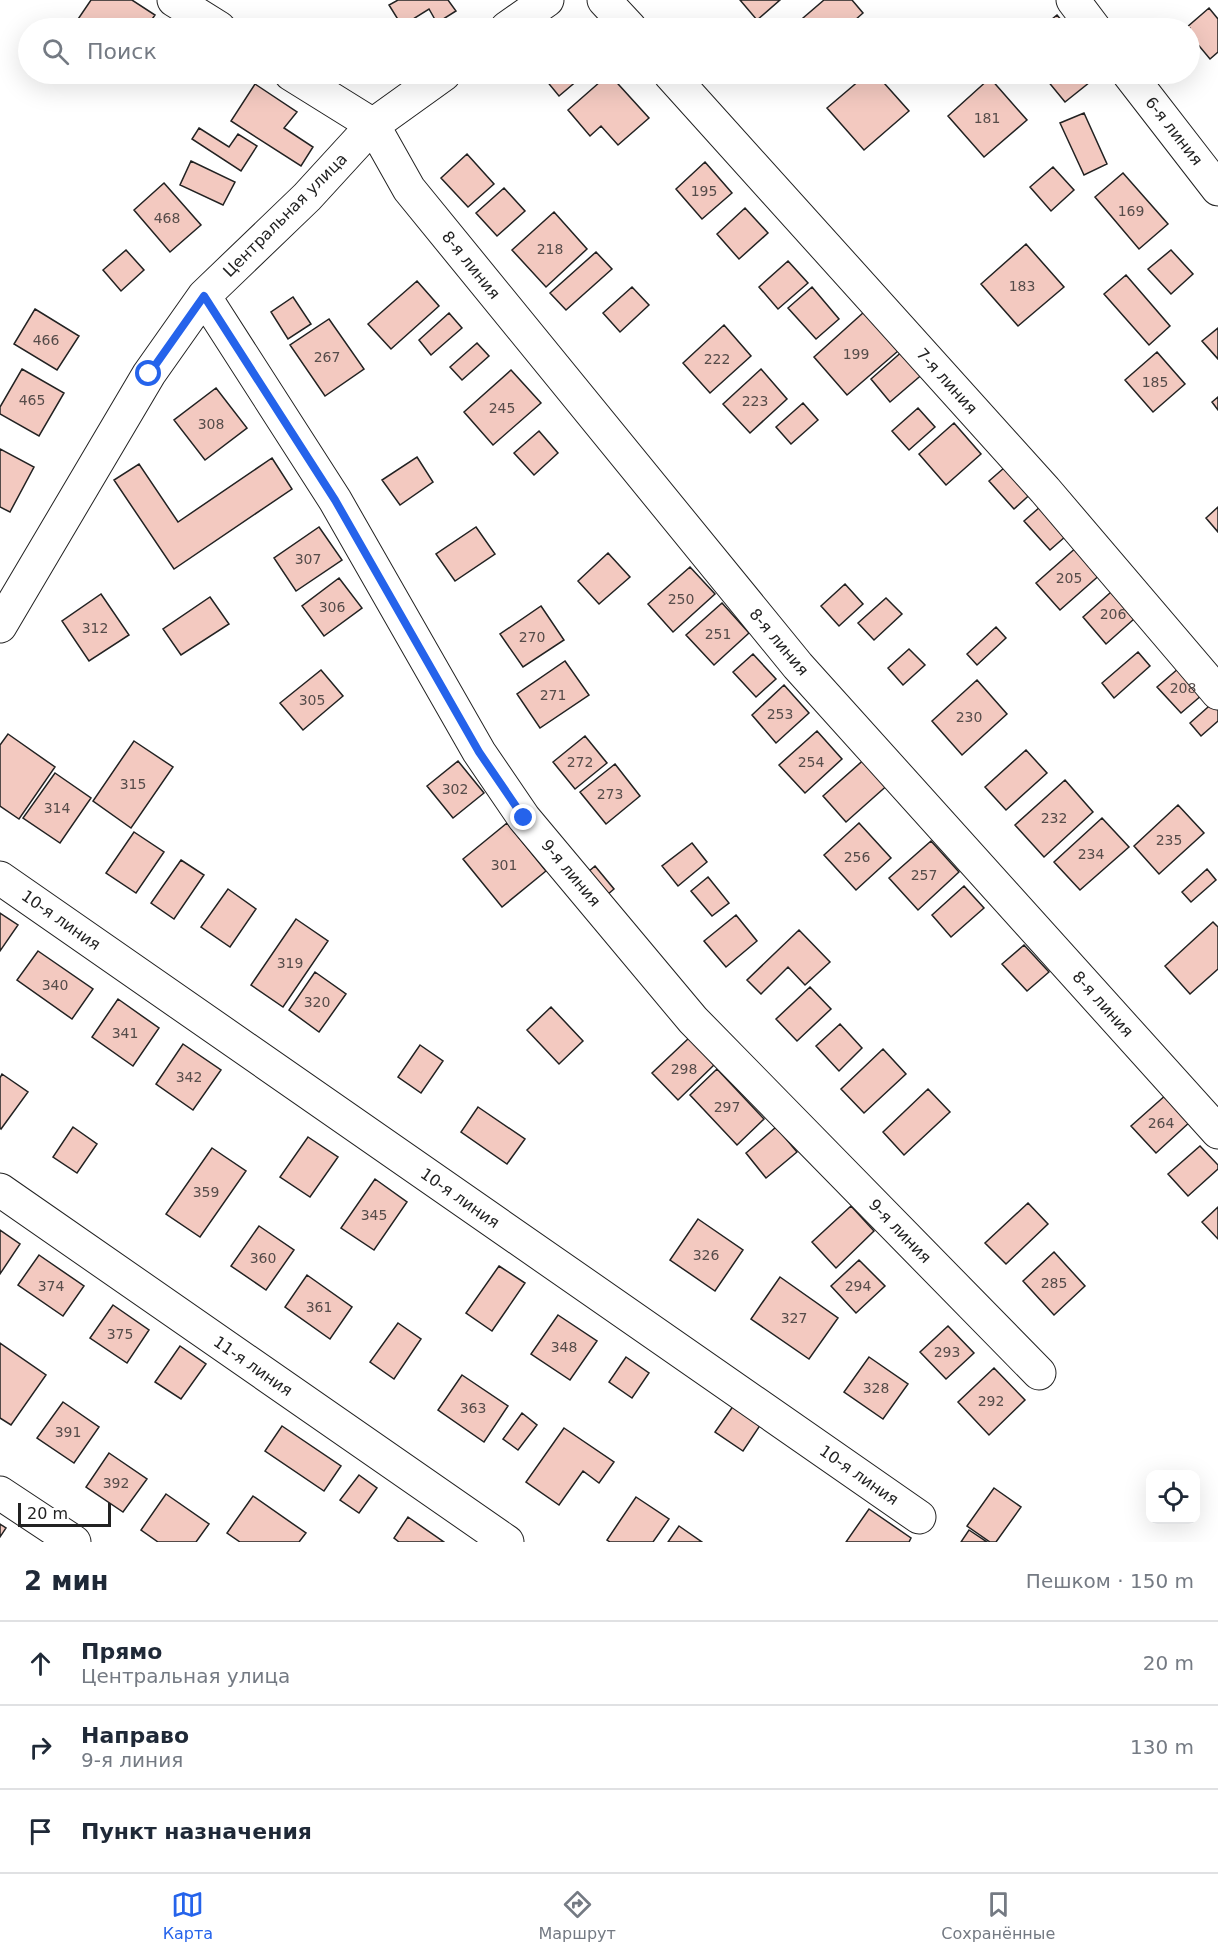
<!DOCTYPE html>
<html lang="ru">
<meta charset="utf-8">
<style>
:root{--surface:#fff;--page:#f6f6f7;--text:#1f2937;--muted:#747a83;--line:#e0e1e3;--accent:#2563eb}
body{margin:0;font-family:"DejaVu Sans",sans-serif;background:var(--page);color:var(--text)}
.controls{position:absolute;right:18px;bottom:18px;display:grid;overflow:hidden;border-radius:12px;box-shadow:0 6px 24px #0002}
.controls button{width:54px;height:54px;display:grid;place-items:center;padding:0;border:0;border-bottom:2px solid var(--line);background:var(--surface);color:var(--text);font:30px sans-serif}
.scale{position:absolute;left:18px;bottom:15px;width:93px;box-sizing:border-box;padding-left:6px;border:3px solid #222;border-top:0;font-size:16px;line-height:21px;white-space:nowrap;color:#222;-webkit-text-stroke:4px #fff;paint-order:stroke}
.stop{position:absolute;width:18px;height:18px;margin:-14px;border:4px solid #2563eb;border-radius:50%;background:#fff}
.stop.end{background:#2563eb;border-color:#fff;box-shadow:0 2px 6px #0008}
.list{margin:0;padding:0;list-style:none}
h2{display:flex;justify-content:space-between;align-items:center;height:78px;margin:0;padding:0 24px;font-size:26px}
h2 small{font-size:20px;font-weight:400;color:var(--muted)}
.list li{display:grid;grid-template-columns:39px 1fr auto;gap:18px;align-items:center;box-sizing:border-box;height:84px;padding:0 24px;border-top:2px solid var(--line)}
.list b{display:block;font-size:22px;white-space:nowrap}
.list p{margin:0;font-size:20px;white-space:nowrap;color:var(--muted)}
.list em{font-size:20px;font-style:normal;color:var(--muted)}
.icon{flex:none;width:33px;height:33px;fill:none;stroke:currentColor;stroke-width:2;stroke-linecap:round;stroke-linejoin:round}
.map{position:relative;flex:none;width:1218px;height:1542px;overflow:hidden}
.search{position:absolute;background:var(--surface);box-shadow:0 6px 24px #0002;left:18px;right:18px;top:18px;height:66px;display:flex;align-items:center;gap:15px;box-sizing:border-box;padding:0 21px;border-radius:33px;color:var(--muted);font-size:22px}
.sheet{height:330px;background:var(--surface)}
nav{display:flex;justify-content:space-around;align-items:center;box-sizing:border-box;height:84px;border-top:2px solid var(--line);background:var(--surface);font-size:16px;color:var(--muted)}
nav a{display:grid;justify-items:center;gap:3px}
nav .on{color:var(--accent)}
.map>svg:first-child{display:block}
</style>
<div class="map">
<svg width="1218" height="1542" viewBox="0 0 1218 1542">
<rect width="100%" height="100%" fill="#fff"/>
<path fill="#f3c9c0" stroke="#222" stroke-width="1.5" d="M91 0H132L155 15 146 28H72Z
M398 0H448L456 11 437 23 429 9 402 26 389 5Z
M740 0H780L757 20Z
M824 0H852L863 13 846 28H800L796 24Z
M1209 8 1218 19V52L1210 59 1190 35V28H1186Z
M1057 15 1068 28H1041Z
M552 74H585L559 96 545 79Z
M609 74 649 118 618 145 601 126 590 136 568 110Z
M867 74H876L909 111 864 150 827 108Z
M1042 74H1100L1065 102Z
M990 78 1027 120 984 157 948 116Z
M255 84 297 112 284 128 313 147 301 166 231 121Z
M1084 113 1107 164 1084 175 1060 123Z
M199 128 229 147 238 134 257 146 241 171 192 139Z
M467 154 494 184 468 207 441 178Z
M191 161 235 182 223 205 180 185Z
M705 162 732 193 702 219 676 189Z
M1053 167 1074 190 1051 211 1030 187Z
M1123 173 1168 224 1139 249 1095 197Z
M164 183 201 225 170 252 134 210Z
M504 188 525 211 497 236 476 213Z
M745 208 768 233 739 259 717 234Z
M554 212 587 249 546 287 512 250Z
M1026 244 1064 287 1018 326 981 284Z
M126 250 144 270 121 291 103 270Z
M1171 250 1193 274 1171 294 1148 269Z
M596 252 612 269 566 310 550 293Z
M788 261 808 283 778 309 759 287Z
M1126 275 1170 326 1149 345 1104 294Z
M417 281 439 306 391 349 368 324Z
M632 287 649 305 620 332 603 313Z
M812 287 839 319 816 339 788 308Z
M293 297 311 324 288 339 271 312Z
M35 309 79 336 57 370 14 344Z
M864 312 898 351 847 395 814 357Z
M449 313 462 328 431 355 419 340Z
M329 319 364 369 325 396 290 345Z
M724 325 751 356 710 393 683 363Z
M1218 328V359L1202 341Z
M477 343 489 356 462 380 450 367Z
M905 349 925 372 890 402 871 379Z
M1157 352 1185 384 1153 412 1125 380Z
M22 369 64 393 39 436 0 414V407Z
M761 369 787 399 750 433 723 404Z
M511 370 541 403 493 445 464 412Z
M216 388 247 428 205 460 174 420Z
M1218 397V410L1212 402Z
M803 403 818 420 791 444 776 427Z
M918 408 935 427 909 450 892 431Z
M954 423 981 454 946 485 919 454Z
M539 431 558 453 534 475 514 453Z
M0 449 34 467 10 512 0 507Z
M417 457 433 482 400 505 382 480Z
M272 458 292 489 174 569 114 480 139 464 178 522Z
M1012 461 1036 489 1014 509 989 481Z
M1048 500 1074 529 1050 550 1024 521Z
M1218 507V532L1206 518Z
M319 527 342 560 296 591 274 558Z
M476 527 495 554 455 581 436 554Z
M1078 546 1102 573 1060 610 1036 583Z
M608 553 630 577 599 604 578 581Z
M690 567 715 594 673 632 648 604Z
M339 578 362 608 324 636 302 606Z
M845 584 863 604 839 626 821 606Z
M1120 584 1143 611 1106 644 1083 617Z
M101 594 129 635 89 661 62 621Z
M210 597 229 624 181 655 163 629Z
M886 598 902 614 874 640 858 623Z
M722 603 749 633 714 665 686 635Z
M541 606 564 640 523 667 500 634Z
M996 627 1006 638 977 665 967 654Z
M909 649 925 665 903 685 888 668Z
M1138 652 1150 666 1114 698 1102 683Z
M753 654 776 679 756 697 733 672Z
M565 661 589 695 540 728 517 694Z
M1186 662 1209 689 1181 713 1157 687Z
M321 670 343 696 303 730 280 703Z
M977 680 1007 714 962 755 932 721Z
M784 685 809 713 776 743 752 715Z
M1216 700 1218 702V721L1201 736 1190 723Z
M817 731 842 759 805 793 779 765Z
M8 734 55 767 19 819 0 806V745Z
M585 736 607 763 575 789 553 762Z
M134 741 173 767 131 828 93 801Z
M1026 750 1047 773 1006 810 985 787Z
M868 756 891 782 846 822 823 796Z
M458 761 484 793 453 818 427 786Z
M615 764 640 796 606 824 580 792Z
M55 773 91 798 60 843 23 818Z
M1065 780 1093 812 1044 857 1015 825Z
M1178 805 1204 833 1159 874 1134 846Z
M1102 818 1129 847 1080 890 1054 862Z
M507 823 546 871 502 907 463 859Z
M859 823 891 858 856 890 824 855Z
M134 832 164 852 136 893 106 873Z
M931 841 959 872 918 910 889 878Z
M692 843 707 862 678 886 662 866Z
M181 860 204 875 174 919 151 903Z
M595 866 614 889 600 901 581 878Z
M1207 869 1216 880 1191 902 1182 892Z
M708 877 729 903 712 916 691 891Z
M964 886 984 908 951 937 932 915Z
M228 889 256 909 230 947 201 927Z
M0 913 18 925 0 951Z
M736 915 757 941 726 967 704 941Z
M296 919 328 941 283 1007 251 985Z
M1213 922 1218 927V969L1190 994 1165 966Z
M799 930 830 962 805 985 788 967 761 994 747 980Z
M1024 945 1049 972 1027 991 1002 964Z
M38 951 93 989 72 1019 17 980Z
M315 972 346 994 319 1032 289 1010Z
M810 987 831 1009 797 1041 776 1019Z
M118 999 159 1028 133 1066 92 1037Z
M551 1007 583 1041 559 1064 527 1030Z
M840 1024 862 1048 839 1071 816 1046Z
M690 1037 715 1064 678 1100 652 1073Z
M183 1044 221 1070 193 1110 156 1084Z
M420 1045 443 1061 421 1093 398 1077Z
M883 1049 906 1074 864 1113 841 1089Z
M717 1069 764 1119 737 1145 690 1095Z
M2 1074 28 1092 1 1129 0 1128V1078Z
M928 1089 950 1112 904 1155 883 1132Z
M1167 1094 1191 1121 1156 1153 1131 1126Z
M478 1107 525 1139 507 1164 461 1132Z
M73 1127 97 1144 77 1173 53 1157Z
M776 1127 797 1152 766 1178 746 1153Z
M308 1137 338 1157 310 1197 280 1177Z
M1200 1146 1218 1165V1169L1188 1196 1168 1174Z
M212 1148 246 1171 200 1237 166 1214Z
M375 1179 407 1202 374 1250 341 1228Z
M1028 1203 1048 1224 1006 1264 985 1243Z
M851 1206 874 1231 836 1268 812 1242Z
M1218 1207V1239L1202 1222Z
M698 1219 743 1250 715 1291 670 1260Z
M259 1226 294 1250 266 1290 231 1266Z
M0 1230 20 1244 0 1274Z
M1054 1252 1085 1286 1054 1315 1023 1281Z
M39 1255 84 1286 63 1316 18 1285Z
M859 1260 885 1286 856 1313 831 1286Z
M499 1266 525 1283 492 1331 466 1313Z
M307 1275 352 1307 330 1339 285 1307Z
M780 1277 838 1318 809 1359 751 1319Z
M113 1305 149 1330 127 1363 90 1338Z
M558 1315 597 1341 570 1380 531 1354Z
M398 1323 421 1339 394 1379 370 1362Z
M948 1326 974 1353 946 1379 920 1352Z
M0 1343 46 1375 11 1425 0 1418Z
M180 1346 206 1364 181 1399 155 1382Z
M626 1357 649 1373 632 1398 609 1382Z
M869 1357 908 1384 883 1419 844 1392Z
M994 1368 1025 1400 989 1435 958 1402Z
M462 1375 508 1406 484 1442 438 1410Z
M63 1402 99 1427 74 1463 37 1438Z
M736 1402 763 1421 743 1451 715 1432Z
M522 1413 537 1425 518 1450 503 1439Z
M282 1426 341 1466 324 1491 265 1451Z
M564 1428 614 1462 599 1483 583 1471 559 1505 526 1482Z
M109 1453 147 1479 123 1512 86 1487Z
M359 1475 377 1488 359 1513 340 1500Z
M994 1488 1021 1507 996 1542H990L967 1526Z
M166 1494 209 1524 196 1542H158L141 1530Z
M253 1496 306 1533 299 1542H240L227 1533Z
M636 1497 669 1519 653 1542H610L607 1540Z
M869 1509 911 1538 909 1542H846Z
M408 1517 444 1542H399L394 1538Z
M0 1524 6 1528 0 1537Z
M679 1526 702 1542H668Z
M969 1530 987 1542H961Z"/>
<g fill="none" stroke-linecap="round" stroke-linejoin="round">
<defs>
<path id="minor" d="M174 0 219 28
M604 0 630 28
M1073 0 1094 28
M507 28 547 0
M291 74 373 125 409 189 798 666 1218 1132
M670 74 1045 490 1218 693
M1129 74 1218 189
M204 296 335 500 479 752 524 818 693 1020 1039 1373
M0 626 149 374 204 296 307 197 373 125 444 74
M0 878 919 1517
M0 1190 507 1542
M0 1493 74 1542"/>
</defs>
<use href="#minor" stroke="#222" stroke-width="35"/>
<use href="#minor" stroke="#fff" stroke-width="33"/>
</g>
<g fill="none" stroke-linecap="round" stroke-linejoin="round">
<path stroke="#2563eb" stroke-width="8" d="M149 374 204 296 335 500 479 752 524 818"/>
</g>
<g text-anchor="middle" dominant-baseline="central" stroke-width="4.5" stroke-linejoin="round" paint-order="stroke">
<g font-size="14" fill="#564c4a">
<text x="987" y="118">181</text>
<text x="704" y="191">195</text>
<text x="1131" y="211">169</text>
<text x="167" y="218">468</text>
<text x="550" y="249">218</text>
<text x="1022" y="286">183</text>
<text x="46" y="340">466</text>
<text x="856" y="354">199</text>
<text x="327" y="357">267</text>
<text x="717" y="359">222</text>
<text x="1155" y="382">185</text>
<text x="32" y="400">465</text>
<text x="755" y="401">223</text>
<text x="502" y="408">245</text>
<text x="211" y="424">308</text>
<text x="308" y="559">307</text>
<text x="1069" y="578">205</text>
<text x="681" y="599">250</text>
<text x="332" y="607">306</text>
<text x="1113" y="614">206</text>
<text x="95" y="628">312</text>
<text x="718" y="634">251</text>
<text x="532" y="637">270</text>
<text x="1183" y="688">208</text>
<text x="553" y="695">271</text>
<text x="312" y="700">305</text>
<text x="780" y="714">253</text>
<text x="969" y="717">230</text>
<text x="580" y="762">272</text>
<text x="811" y="762">254</text>
<text x="133" y="784">315</text>
<text x="455" y="789">302</text>
<text x="610" y="794">273</text>
<text x="57" y="808">314</text>
<text x="1054" y="818">232</text>
<text x="1169" y="840">235</text>
<text x="1091" y="854">234</text>
<text x="857" y="857">256</text>
<text x="504" y="865">301</text>
<text x="924" y="875">257</text>
<text x="290" y="963">319</text>
<text x="55" y="985">340</text>
<text x="317" y="1002">320</text>
<text x="125" y="1033">341</text>
<text x="684" y="1069">298</text>
<text x="189" y="1077">342</text>
<text x="727" y="1107">297</text>
<text x="1161" y="1123">264</text>
<text x="206" y="1192">359</text>
<text x="374" y="1215">345</text>
<text x="706" y="1255">326</text>
<text x="263" y="1258">360</text>
<text x="1054" y="1283">285</text>
<text x="51" y="1286">374</text>
<text x="858" y="1286">294</text>
<text x="319" y="1307">361</text>
<text x="794" y="1318">327</text>
<text x="120" y="1334">375</text>
<text x="564" y="1347">348</text>
<text x="947" y="1352">293</text>
<text x="876" y="1388">328</text>
<text x="991" y="1401">292</text>
<text x="473" y="1408">363</text>
<text x="68" y="1432">391</text>
<text x="116" y="1483">392</text>
</g>
<g font-size="16" fill="#222" stroke="#fff">
<text transform="translate(1174 131) rotate(52)">6-я линия</text>
<text transform="translate(285 215) rotate(-45)">Центральная улица</text>
<text transform="translate(471 265) rotate(51)">8-я линия</text>
<text transform="translate(947 381) rotate(48)">7-я линия</text>
<text transform="translate(779 642) rotate(50)">8-я линия</text>
<text transform="translate(571 873) rotate(50)">9-я линия</text>
<text transform="translate(61 920) rotate(35)">10-я линия</text>
<text transform="translate(1103 1004) rotate(48)">8-я линия</text>
<text transform="translate(460 1198) rotate(35)">10-я линия</text>
<text transform="translate(900 1231) rotate(46)">9-я линия</text>
<text transform="translate(253 1366) rotate(35)">11-я линия</text>
<text transform="translate(859 1475) rotate(35)">10-я линия</text>
</g>
</g>
</svg>
<div class="controls">
<button><svg class="icon" aria-label="locate" viewBox="0 0 24 24"><circle cx="12" cy="12" r="6"/><path d="M12 2v4M12 18v4M2 12h4M18 12h4"/></svg></button>
</div>
<div class="scale">20 m</div>
<div class="stop" style="left:149px;top:374px"></div>
<div class="stop end" style="left:524px;top:818px"></div>
<div class="search"><svg class="icon" aria-label="search" viewBox="0 0 24 24"><circle cx="10" cy="10" r="6"/><path d="M15 15l6 6"/></svg>Поиск</div>
</div>
<section class="sheet">
<h2>2 мин<small>Пешком · 150 m</small></h2>
<ul class="list">
<li><svg class="icon" aria-label="ahead" viewBox="0 0 24 24"><path d="M12 20V5M6 11l6-6 6 6"/></svg><div><b>Прямо</b><p>Центральная улица</p></div><em>20 m</em></li>
<li><svg class="icon" aria-label="right" viewBox="0 0 24 24"><path d="M7 20v-9h11M14 6l5 5-5 5"/></svg><div><b>Направо</b><p>9-я линия</p></div><em>130 m</em></li>
<li><svg class="icon" aria-label="arrive" viewBox="0 0 24 24"><path d="M6 21V4h12l-3 4 3 4H6"/></svg><div><b>Пункт назначения</b></div></li>
</ul>
</section>
<nav>
<a class="on"><svg class="icon" aria-label="map" viewBox="0 0 24 24"><path d="M3 6l6-2 6 2 6-2v14l-6 2-6-2-6 2zM9 4v14M15 6v14"/></svg>Карта</a>
<a><svg class="icon" aria-label="directions" viewBox="0 0 24 24"><path d="M12 3l9 9-9 9-9-9zM9 14v-3h6M13 9l2 2-2 2"/></svg>Маршрут</a>
<a><svg class="icon" aria-label="saved" viewBox="0 0 24 24"><path d="M7 4h10v16l-5-4-5 4z"/></svg>Сохранённые</a>
</nav>
